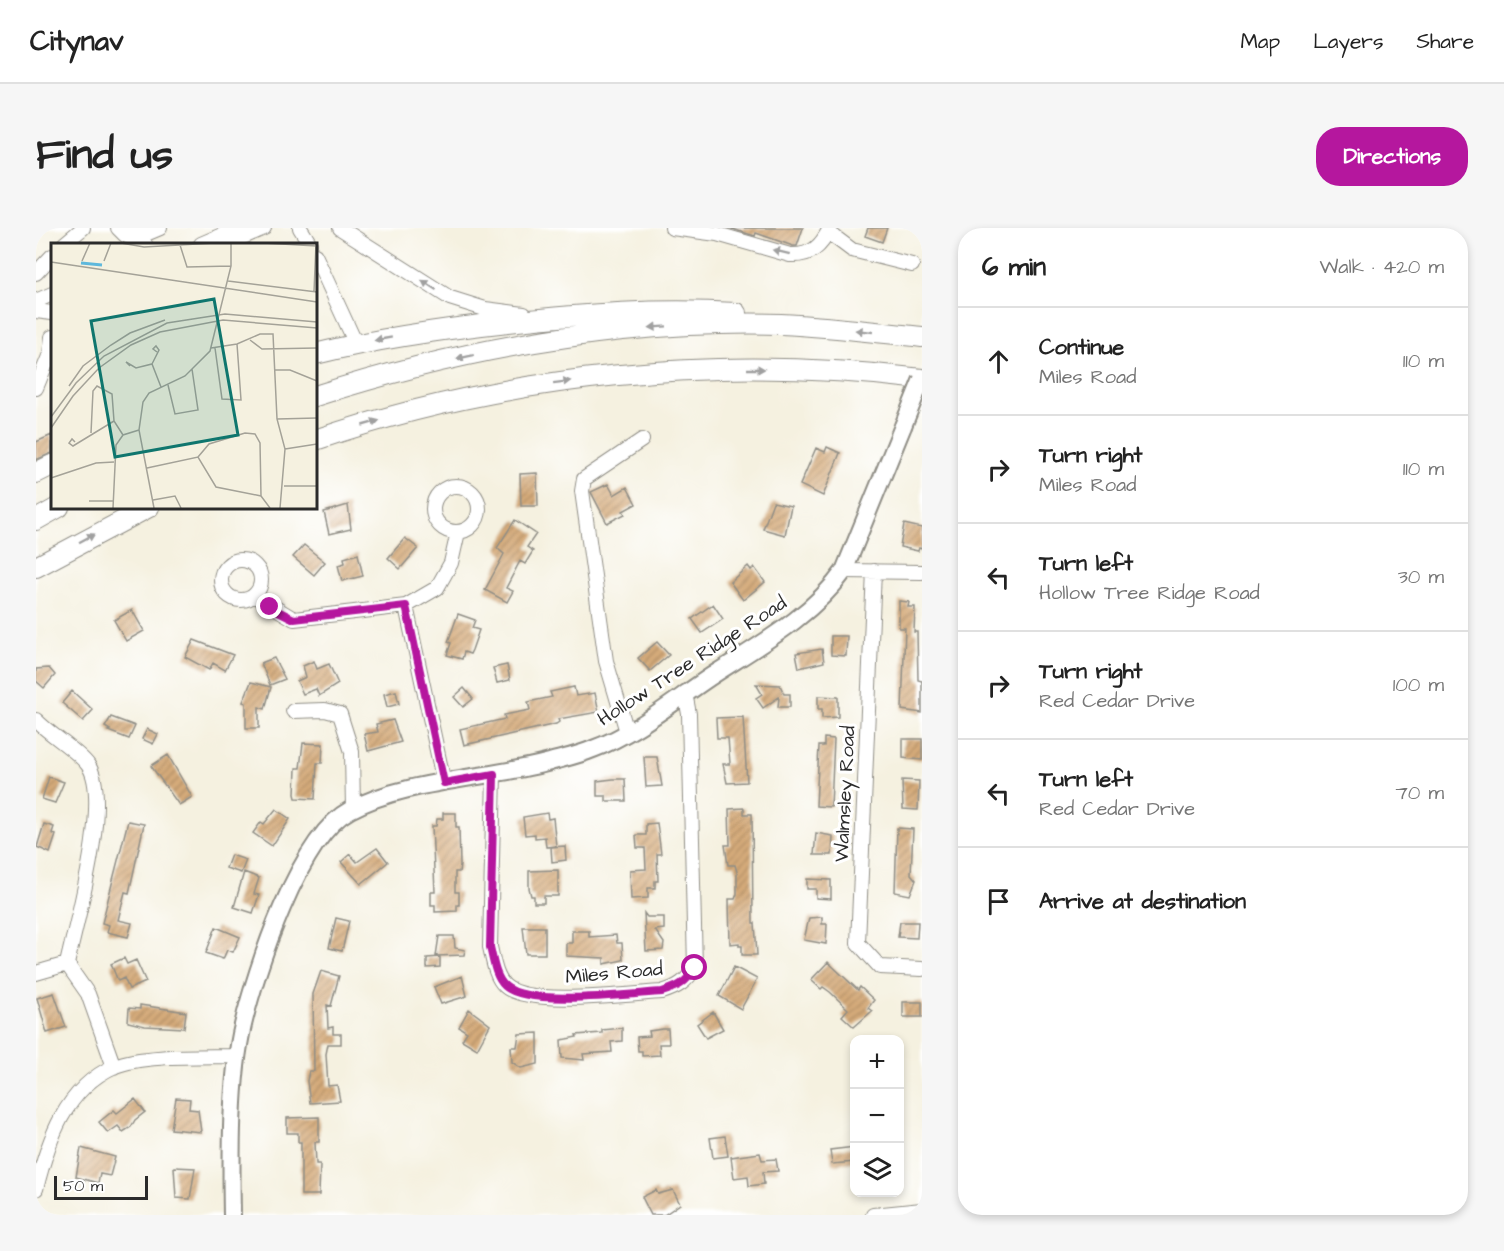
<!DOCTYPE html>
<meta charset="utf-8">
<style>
:root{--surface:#fff;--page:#f6f6f6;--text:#222;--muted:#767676;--line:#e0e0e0;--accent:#b5179e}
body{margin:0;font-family:"Architects Daughter",sans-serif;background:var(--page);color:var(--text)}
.controls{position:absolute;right:18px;bottom:18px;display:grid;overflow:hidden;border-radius:12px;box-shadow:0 3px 9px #0003}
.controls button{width:54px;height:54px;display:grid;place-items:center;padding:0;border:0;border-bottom:2px solid var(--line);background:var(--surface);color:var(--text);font:30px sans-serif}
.scale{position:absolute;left:18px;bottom:15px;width:94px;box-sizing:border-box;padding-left:6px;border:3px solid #2b2b2b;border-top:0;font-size:16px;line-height:21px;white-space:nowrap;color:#2b2b2b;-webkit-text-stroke:4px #fff;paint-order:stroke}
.stop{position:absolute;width:18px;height:18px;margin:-14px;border:4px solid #b5179e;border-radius:50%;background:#fff}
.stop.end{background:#b5179e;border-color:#fff;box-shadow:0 2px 6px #0008}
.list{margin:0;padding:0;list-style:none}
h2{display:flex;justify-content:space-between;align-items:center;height:78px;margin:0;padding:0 24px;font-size:26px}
h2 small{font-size:20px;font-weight:400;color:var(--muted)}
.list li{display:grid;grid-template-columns:39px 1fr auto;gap:18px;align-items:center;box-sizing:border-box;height:108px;padding:0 24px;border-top:2px solid var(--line)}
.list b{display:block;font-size:22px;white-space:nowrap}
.list p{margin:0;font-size:20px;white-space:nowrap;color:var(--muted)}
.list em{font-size:20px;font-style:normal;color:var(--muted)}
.icon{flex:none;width:33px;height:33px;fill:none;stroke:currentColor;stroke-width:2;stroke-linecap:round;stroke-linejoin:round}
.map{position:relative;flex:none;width:886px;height:987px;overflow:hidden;border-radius:24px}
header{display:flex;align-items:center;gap:36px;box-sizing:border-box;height:84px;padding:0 30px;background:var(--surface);border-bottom:2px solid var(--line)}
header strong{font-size:28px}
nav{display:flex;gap:33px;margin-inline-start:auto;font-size:21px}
.intro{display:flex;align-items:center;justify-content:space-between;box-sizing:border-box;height:144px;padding:0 36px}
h1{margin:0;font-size:42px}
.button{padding:15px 27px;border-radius:24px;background:var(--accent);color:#fff;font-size:21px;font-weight:700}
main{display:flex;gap:36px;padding:0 36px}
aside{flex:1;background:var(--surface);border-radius:24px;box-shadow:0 3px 9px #0003}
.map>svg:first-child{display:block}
</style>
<header>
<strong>Citynav</strong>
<nav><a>Map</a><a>Layers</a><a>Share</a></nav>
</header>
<div class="intro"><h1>Find us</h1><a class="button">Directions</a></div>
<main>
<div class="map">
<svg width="886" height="987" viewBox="0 0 886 987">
<defs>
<pattern id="building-hatch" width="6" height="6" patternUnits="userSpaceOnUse" patternTransform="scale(1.5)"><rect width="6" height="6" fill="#d5ab7a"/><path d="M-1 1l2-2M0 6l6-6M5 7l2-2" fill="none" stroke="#ad8b64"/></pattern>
</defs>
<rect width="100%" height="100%" fill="#fff"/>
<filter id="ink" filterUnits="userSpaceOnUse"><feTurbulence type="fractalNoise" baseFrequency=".0167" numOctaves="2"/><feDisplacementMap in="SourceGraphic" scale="12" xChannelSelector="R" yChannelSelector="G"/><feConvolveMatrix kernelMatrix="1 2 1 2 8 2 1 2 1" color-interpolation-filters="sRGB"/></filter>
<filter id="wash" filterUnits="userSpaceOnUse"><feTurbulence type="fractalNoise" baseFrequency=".008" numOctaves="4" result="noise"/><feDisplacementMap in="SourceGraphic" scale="24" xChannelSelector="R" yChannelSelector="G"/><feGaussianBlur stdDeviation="1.35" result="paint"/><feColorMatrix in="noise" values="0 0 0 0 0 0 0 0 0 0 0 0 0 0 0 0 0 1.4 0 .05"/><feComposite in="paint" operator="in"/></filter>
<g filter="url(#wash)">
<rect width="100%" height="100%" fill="#f5f1e0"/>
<g id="blocks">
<path fill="url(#building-hatch)" d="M693 0H767L761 18H757L720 5 719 8Z
M832 0H851L846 14 829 8Z
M16 207V225L0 232V214Z
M791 219 804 225 787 268 764 257 780 220 789 224Z
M501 245 502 278H485L484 246Z
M572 256 578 267 591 259 600 276 587 283 589 286 571 295 555 264Z
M737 274 755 278 749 307 727 301Z
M312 277 315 301 293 306 288 284Z
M479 292 500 306 491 319 497 323 489 336 484 333 470 360 477 363 471 374 449 362 468 326 461 320Z
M868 296 886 300V321L883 320 882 323 864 319Z
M369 310 382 320 364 341 352 330Z
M268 317 289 334 278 347 257 329Z
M322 326 327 348 306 353 302 337 309 335 308 330Z
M712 338 715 342 718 339 729 354 707 372 694 354Z
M863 373 873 374 872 379H879L878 404H881L882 452 886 453V485L866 482 869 400H863Z
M677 376 687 391 666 405 656 391Z
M96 382 108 403 90 413 78 392Z
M422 386 439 392 436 400 443 402 436 422 434 426 428 424 426 431 411 427 415 415 412 414Z
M795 408H811L810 428 795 427Z
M158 412 197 427 189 442 177 435 173 442 149 429Z
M621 414 633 427 614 443 602 430Z
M786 421 788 434 763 440 760 425Z
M238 430 249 451 234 457 225 435Z
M278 433 281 441 293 436 302 456 283 468 280 461 267 466 261 453 270 449 267 438Z
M471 437 474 452 461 455 457 440Z
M13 440 19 447 8 460 0 453V441Z
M215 454 235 459 229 481 223 479V500H210V475L207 474Z
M720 456 744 457 748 466H754V479H742L743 469 727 480 720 470 726 466Z
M538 459 540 468 559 465 563 484 522 491 523 494 520 496 428 517 424 501 469 491 468 487 494 482 492 474 516 469 514 464Z
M428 460 437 471 427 479 418 469Z
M36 463 57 482 47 493 26 475Z
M360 463 363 476 351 479 348 466Z
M782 468 802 469V489L786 490V481H782Z
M75 489 99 498 93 511 72 503 74 502 69 499Z
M707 489 711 554 691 555 687 536H694L692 510H681L680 490Z
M357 492 365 514 332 523 328 506 342 504 340 496Z
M111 501 122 506 117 516 106 511Z
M788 510 798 511 795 579 780 578 783 518H788Z
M867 511H886V532L867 530Z
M267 515 287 516 286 535H281L279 571 260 570 259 566 260 540H264Z
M132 527 156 569 143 577 115 538Z
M608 529H621L626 558 610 559Z
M13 549 28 554 19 575 6 571Z
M577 551H589L590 573H570V568H561V553Z
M866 552 883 553 882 582 867 581Z
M708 580V586H716L717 695H719L721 727H706V718H703V715L694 716 693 671H699L701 666V644L699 637H692L689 617H694L693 581Z
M240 581 254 591 236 618 217 605 225 594 228 596Z
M407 585H420V599H423L424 637 423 644H419V664H423V677H421V683L399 684V677H395V664H399L396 598H400L401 591H407Z
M511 585 512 591 517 590 520 618 510 619 509 609 499 610V606L489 607 487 589Z
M92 593 108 596 93 665 89 664 82 692 96 695 92 709 71 704 73 697 66 695Z
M621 595 625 626H621L622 653H619V660H612V670L595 671 594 642 610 641 609 620H601L600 607H610V596Z
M8 596 18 599 16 605 20 607 14 625 1 619Z
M861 600 877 601 875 646 880 652 874 667 859 664Z
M780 605 797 608 796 627H778Z
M529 618 530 632 516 634 515 619Z
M341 620 352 634 325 656 305 634 314 626 321 634Z
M195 627 210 632 205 645 190 640Z
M522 642V668H508V675H498V668H495L493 660V643Z
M208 644 223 650 218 666 223 667 217 685 198 679Z
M771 651 795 652V671L780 670V661H771Z
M608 685 611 689H628V701L619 702 628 715 627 722 610 723Z
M786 689V696H791L790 716 768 712 773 690Z
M300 690 313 693 306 723 293 720Z
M864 694H882L881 710 862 709Z
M180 699 204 709 197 724 191 722 187 731 170 725Z
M487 699H509V726H490Z
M536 703H553V709L580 707 581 715H586L587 732 568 736V730L530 728V715H536Z
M403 708H418L419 720 429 722 428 727 400 728Z
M404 729V739L391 740V730Z
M88 730 91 736 100 732 110 754 93 761 88 750 82 753 75 736Z
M792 734 822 762 824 759 838 772 832 780 836 783 818 799 806 788 812 781 794 764 787 759 785 761 775 752Z
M698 739 721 751 705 781 683 768Z
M285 743 303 748 295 778 291 777 292 800 297 799V806H305V816H292L290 826 292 858 301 857 304 873 274 875 271 853 273 843H278L277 766Z
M426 748 431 768 405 776 398 759Z
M18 765 30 799 11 805 1 770Z
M867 774H886V789H867Z
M104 777 150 784 148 800 109 798 92 794 93 780 104 781Z
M433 781 454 797 441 821 426 812 431 804 423 799Z
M677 784 687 801 670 810 661 796Z
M586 800V813L575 814 576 824 547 826 548 832 526 830 525 812 541 809 540 807 566 805V802Z
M627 801H632L633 816H623L624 827 606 828V823H602L601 809 614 808 613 803Z
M502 805V836L485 840 476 834 475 819H481L483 806Z
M140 870 154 871 153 881 162 882 165 904 135 901Z
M99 871 109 884 99 892 95 899 87 904 82 898 72 905 63 894 78 882 81 885Z
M283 889V914H279L280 936H284L283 967H265V914H262V905H251V890Z
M689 908 692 928 677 930 674 910Z
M819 919V934L796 936 794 922Z
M45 920 79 929 74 948 64 946 62 955 40 949Z
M724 925 726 932 740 931 742 943 727 944 728 956 713 958 712 948 698 950 695 929Z
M138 939 159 940 154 971 140 970Z
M620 962 622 966 637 962 644 976 628 987H615L606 969Z"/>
</g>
</g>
<g filter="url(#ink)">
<use href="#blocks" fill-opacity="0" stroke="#908e86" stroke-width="1.5"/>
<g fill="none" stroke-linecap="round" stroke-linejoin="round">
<defs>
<path id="minor" d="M82 0 89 7 109 16
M92 0 112 5 124 0
M264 0 274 16
M304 0 414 70 449 81 488 86
M636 0 681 6 754 27C775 28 785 19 794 0
M792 4 816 22 876 37
M28 16 47 0
M165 16 202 0
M191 16 228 0
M279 27 320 116
M0 45 16 28
M0 73 16 66
M0 83 16 85
M0 160 14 126 16 109
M397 281a23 23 0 1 1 46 0a23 23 0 1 1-46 0Z
M185 352a20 20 0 1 1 40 0a20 20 0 1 1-40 0Z
M808 343 886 344
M838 343 822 715 844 739 886 741
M218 367 258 391 370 378 408 555
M370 378 401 360 415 335 422 304
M257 483 289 482 304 486 316 524 317 581
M0 492C14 507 42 523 52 537 76 570 40 695 31 736L52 766 78 839
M591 504 570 433 546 263 548 251 606 212
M458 546 454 719C457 731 459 749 469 758 492 779 592 766 626 764 642 759 650 754 659 740L653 486 649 465
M0 745 31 736
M0 961C12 913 29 860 79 838 108 826 170 829 202 828
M837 987 886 982"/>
<path id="major" d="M196 987C195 931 194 851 207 797 220 742 263 609 314 582 369 552 452 551 514 534 528 530 543 527 557 521 601 505 640 471 680 445 725 416 777 387 808 343L867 198"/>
<path id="highway" d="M279 126C343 110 407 101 472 94 548 86 624 80 700 85
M279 168C429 120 588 92 745 96 792 98 839 104 886 109
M279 212C472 146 684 126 886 151
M0 245 16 237
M0 292 23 279
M0 339 113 279"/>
</defs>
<use href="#minor" stroke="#908e86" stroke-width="16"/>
<use href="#major" stroke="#908e86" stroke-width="20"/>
<use href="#highway" stroke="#908e86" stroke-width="22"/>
<use href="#minor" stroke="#fff" stroke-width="14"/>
<use href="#major" stroke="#fff" stroke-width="16"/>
<use href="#highway" stroke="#fff" stroke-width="20"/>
<defs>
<path id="major-bridge" d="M867 198 886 151"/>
</defs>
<use href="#major-bridge" stroke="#908e86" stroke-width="20" stroke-linecap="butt"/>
<use href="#major-bridge" stroke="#fff" stroke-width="16"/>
</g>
<defs><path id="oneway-solid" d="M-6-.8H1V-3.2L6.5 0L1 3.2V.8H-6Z" transform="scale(1.5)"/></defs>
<g fill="#a0a0a0">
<use href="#oneway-solid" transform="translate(745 24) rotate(-166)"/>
<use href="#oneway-solid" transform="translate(393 57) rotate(-147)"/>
<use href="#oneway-solid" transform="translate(622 99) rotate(176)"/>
<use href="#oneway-solid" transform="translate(828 103) rotate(-174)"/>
<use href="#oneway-solid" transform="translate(347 111) rotate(170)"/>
<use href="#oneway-solid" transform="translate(429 129) rotate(168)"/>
<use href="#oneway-solid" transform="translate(720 141)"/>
<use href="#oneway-solid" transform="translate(526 154) rotate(-7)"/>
<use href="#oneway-solid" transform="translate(335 195) rotate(-16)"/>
<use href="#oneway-solid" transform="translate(51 310) rotate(-28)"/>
</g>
</g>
<g fill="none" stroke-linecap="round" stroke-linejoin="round" filter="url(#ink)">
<path stroke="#b5179e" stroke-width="8" d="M234 379 258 391 370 378 408 555 458 546 454 719C457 731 459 749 469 758 492 779 593 766 626 764 642 759 650 755 659 740"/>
</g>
<g text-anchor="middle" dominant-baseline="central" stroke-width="6" stroke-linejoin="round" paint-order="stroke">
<g font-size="20" fill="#2b2b2b" stroke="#fff">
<text transform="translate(656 433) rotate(-33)">Hollow Tree Ridge Road</text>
<text transform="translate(809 566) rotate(-87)">Walmsley Road</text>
<text transform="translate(578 745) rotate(-5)">Miles Road</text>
</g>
</g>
<g transform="translate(15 15)">
<rect width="266" height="266" fill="#f5f1e0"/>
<path fill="none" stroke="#5eb8dc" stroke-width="3" d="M30 20 51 22"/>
<path fill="none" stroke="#a4a298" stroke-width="1.5" d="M70 0 93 4 164 0M212 0 266 3M129 2 136 24 180 23M31 18 39 0M53 18 60 0M0 19 266 59M177 38 266 49M263 49 265 0M199 97 211 106 266 105M160 105 186 101 209 91H222L226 176 234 206 229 265M164 105 171 156 190 157 186 101M101 121 108 107 105 103 102 106 106 109M79 123 75 119 85 125 101 121 110 144M224 127H239L266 138M117 142 124 171 147 167 141 126M18 143 32 123 60 102 79 90 114 77M0 174 25 140 53 113 116 80 174 71 266 79M226 176 266 175M0 185 22 153 48 125 80 102 109 89 172 77 266 85M40 190 42 148 46 143 61 151 63 178 72 192M24 199 21 196 18 200 22 203 63 178M234 206 266 201M147 214 158 201 194 190 204 191 209 200 210 253M96 225 147 214 165 244 210 253 219 265M0 235 45 220 63 219M233 243H266M102 257 124 253 130 265M38 258H62M62 265 65 202 72 192 88 187M103 265 88 187 92 159 98 150 134 133 159 108 180 23V0"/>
<path fill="#0f766e" fill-opacity="0.15" stroke="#0f766e" stroke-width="3" d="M163 56 187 192 64 214 40 78Z"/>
<rect width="266" height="266" fill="none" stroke="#2b2b2b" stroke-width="3"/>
</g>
</svg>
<div class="controls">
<button>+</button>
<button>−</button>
<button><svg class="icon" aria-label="layers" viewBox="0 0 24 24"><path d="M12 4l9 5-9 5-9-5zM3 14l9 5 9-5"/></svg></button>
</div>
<div class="scale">50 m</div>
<div class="stop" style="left:659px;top:740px"></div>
<div class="stop end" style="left:234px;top:379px"></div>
</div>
<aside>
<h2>6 min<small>Walk · 420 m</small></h2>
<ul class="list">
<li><svg class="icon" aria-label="ahead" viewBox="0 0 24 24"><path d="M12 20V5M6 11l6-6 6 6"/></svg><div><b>Continue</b><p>Miles Road</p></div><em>110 m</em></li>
<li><svg class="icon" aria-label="right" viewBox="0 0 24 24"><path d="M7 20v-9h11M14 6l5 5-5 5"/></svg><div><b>Turn right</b><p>Miles Road</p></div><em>110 m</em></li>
<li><svg class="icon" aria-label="left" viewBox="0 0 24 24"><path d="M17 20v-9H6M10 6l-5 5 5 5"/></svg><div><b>Turn left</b><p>Hollow Tree Ridge Road</p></div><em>30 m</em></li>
<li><svg class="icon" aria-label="right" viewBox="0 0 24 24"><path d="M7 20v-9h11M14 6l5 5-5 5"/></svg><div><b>Turn right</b><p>Red Cedar Drive</p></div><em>100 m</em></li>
<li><svg class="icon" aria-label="left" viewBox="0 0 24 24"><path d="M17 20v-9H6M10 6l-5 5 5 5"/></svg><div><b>Turn left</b><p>Red Cedar Drive</p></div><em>70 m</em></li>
<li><svg class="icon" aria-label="arrive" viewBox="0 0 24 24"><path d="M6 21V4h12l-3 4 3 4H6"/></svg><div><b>Arrive at destination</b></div></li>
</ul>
</aside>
</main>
